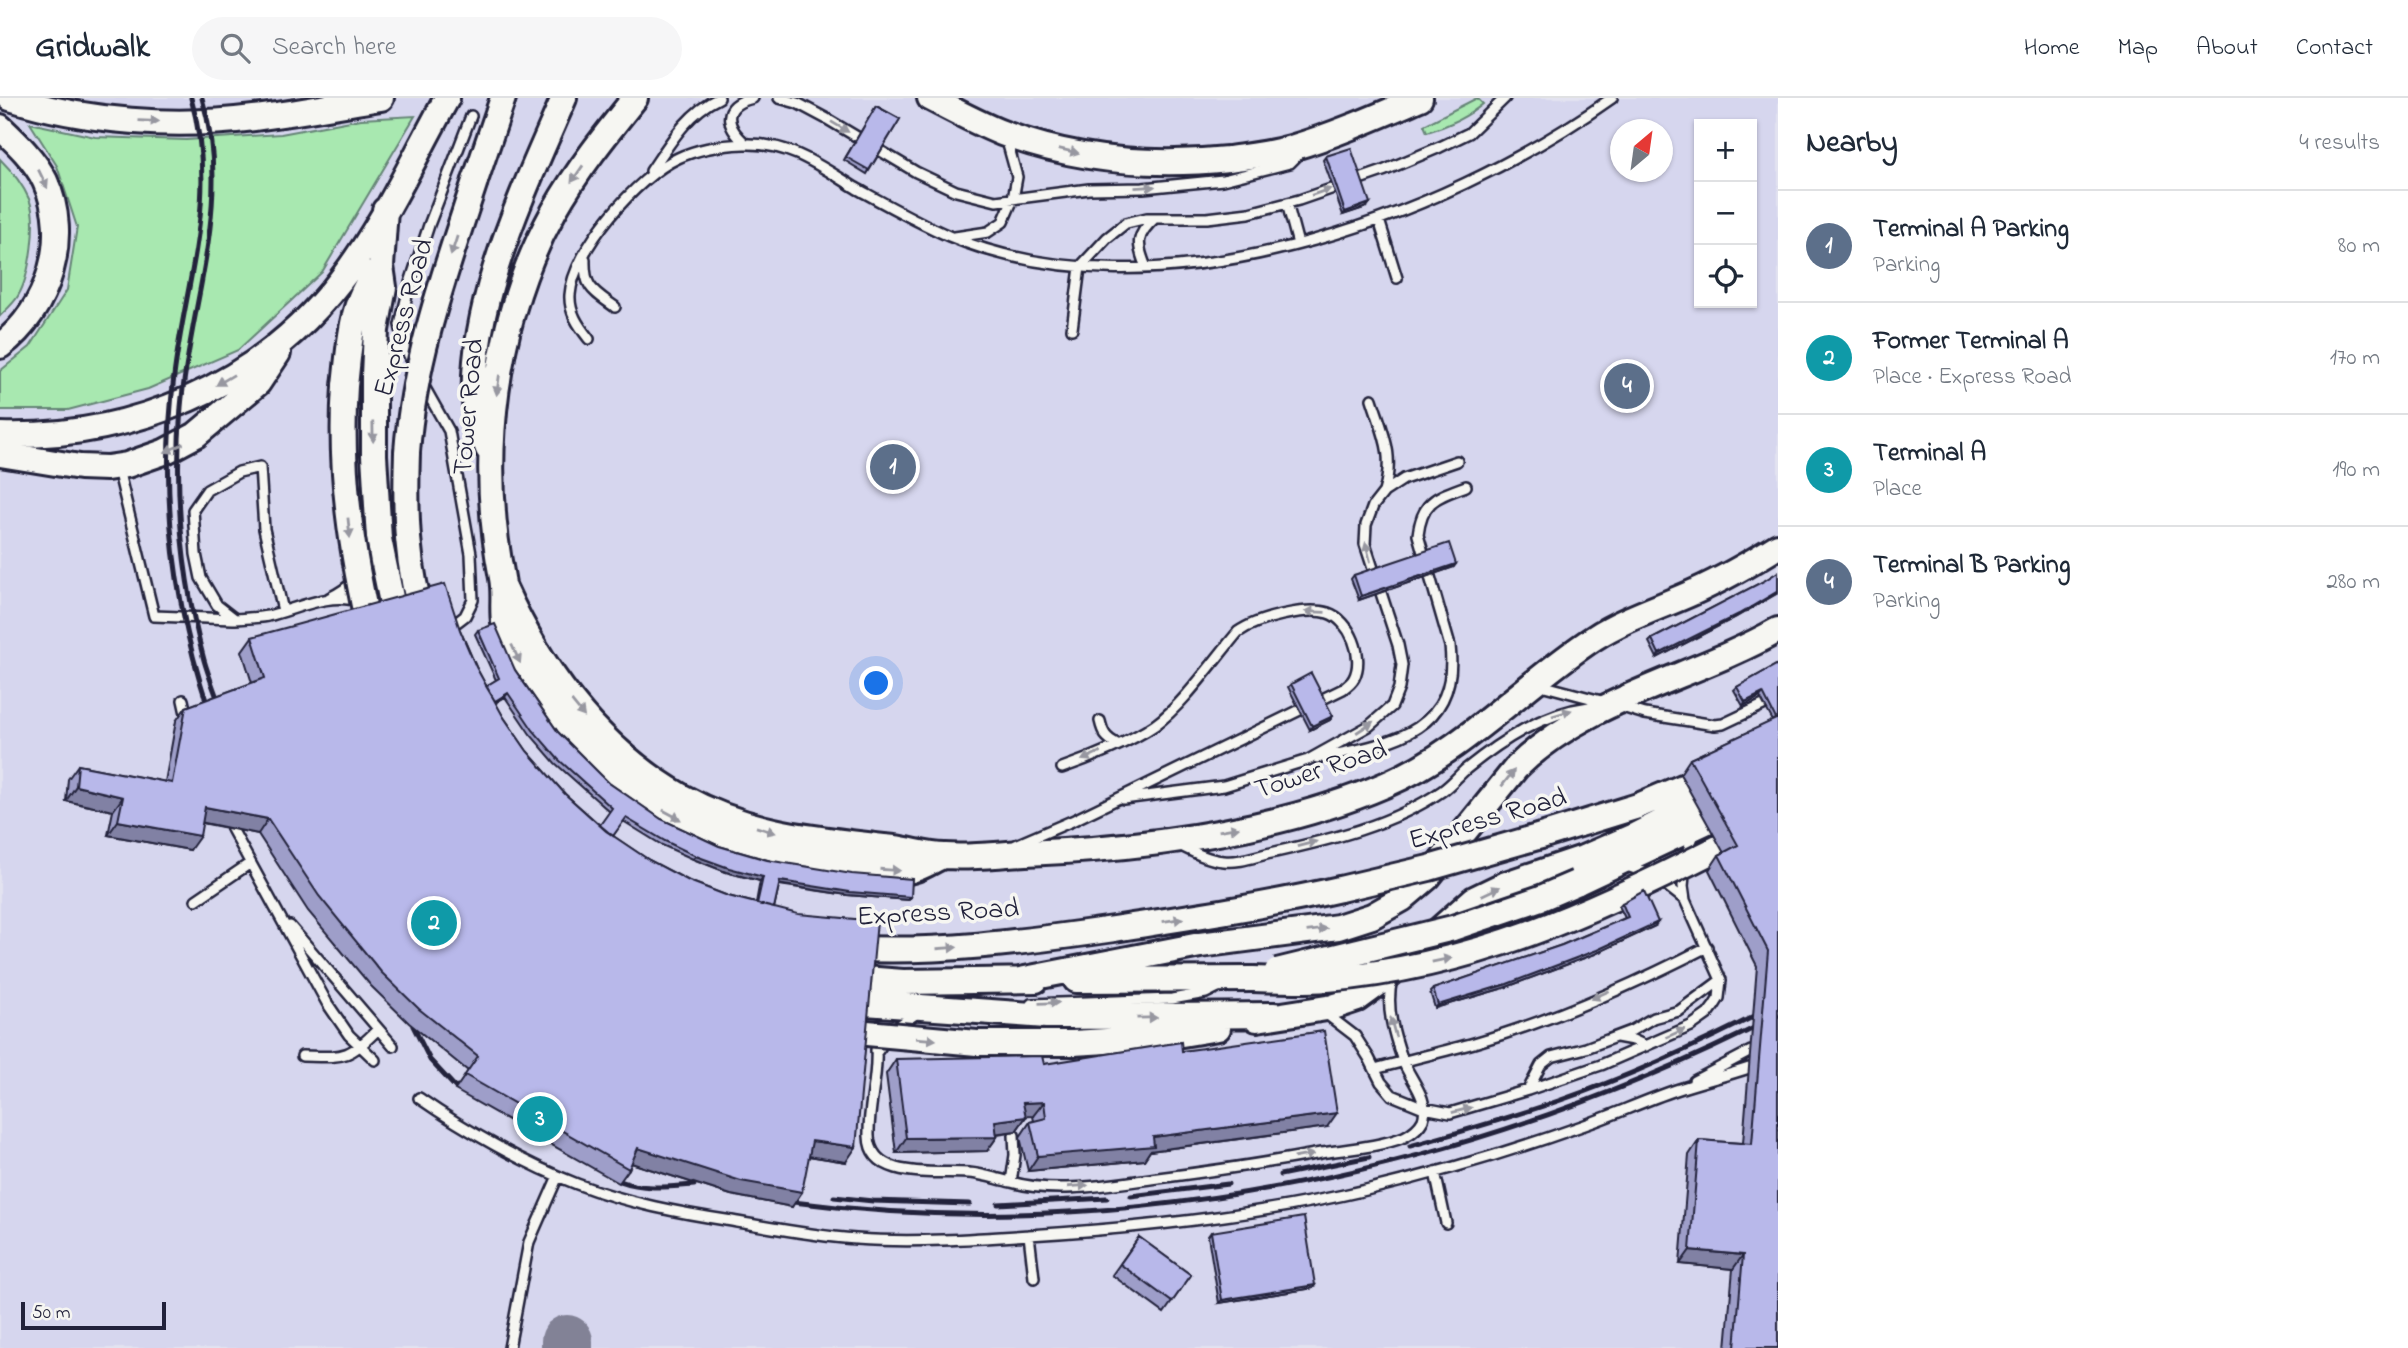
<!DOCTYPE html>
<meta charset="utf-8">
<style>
:root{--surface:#fff;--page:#f6f6f7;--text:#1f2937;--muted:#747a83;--line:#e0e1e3;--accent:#22223b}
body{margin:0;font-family:"Indie Flower",sans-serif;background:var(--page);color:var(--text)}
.controls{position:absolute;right:21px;top:21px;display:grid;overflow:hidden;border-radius:0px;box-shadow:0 2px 5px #0004}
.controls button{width:63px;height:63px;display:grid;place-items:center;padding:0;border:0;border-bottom:2px solid var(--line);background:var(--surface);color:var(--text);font:35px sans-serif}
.compass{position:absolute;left:1610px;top:21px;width:63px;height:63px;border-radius:50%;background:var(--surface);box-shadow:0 2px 5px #0004;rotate:29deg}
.scale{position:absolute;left:21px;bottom:18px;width:145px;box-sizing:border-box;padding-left:7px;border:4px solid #22223b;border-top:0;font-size:19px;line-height:24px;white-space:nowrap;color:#22223b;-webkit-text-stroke:5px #f6f6f2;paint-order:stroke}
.you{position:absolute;left:877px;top:586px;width:24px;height:24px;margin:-18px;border:5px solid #fff;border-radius:50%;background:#1a73e8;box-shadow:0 0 0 10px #1a73e833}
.badge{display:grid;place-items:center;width:46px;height:46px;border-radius:50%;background:var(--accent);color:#fff;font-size:23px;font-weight:700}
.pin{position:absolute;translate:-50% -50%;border:4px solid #fff;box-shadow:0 2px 7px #0006}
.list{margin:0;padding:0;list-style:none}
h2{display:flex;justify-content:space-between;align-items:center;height:91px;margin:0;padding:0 28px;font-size:30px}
h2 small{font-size:23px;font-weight:400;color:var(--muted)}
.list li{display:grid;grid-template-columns:46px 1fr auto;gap:21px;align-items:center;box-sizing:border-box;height:112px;padding:0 28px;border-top:2px solid var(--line)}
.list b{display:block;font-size:26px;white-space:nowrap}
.list p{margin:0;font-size:23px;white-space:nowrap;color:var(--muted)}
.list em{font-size:23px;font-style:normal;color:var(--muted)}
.icon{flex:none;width:38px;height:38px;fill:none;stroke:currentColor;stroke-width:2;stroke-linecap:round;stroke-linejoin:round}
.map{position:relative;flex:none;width:1778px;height:1250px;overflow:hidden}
header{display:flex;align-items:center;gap:42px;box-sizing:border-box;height:98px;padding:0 35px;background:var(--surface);border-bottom:2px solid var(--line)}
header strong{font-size:33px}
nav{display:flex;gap:38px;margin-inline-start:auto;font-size:24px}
.search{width:490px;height:63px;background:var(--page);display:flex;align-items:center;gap:18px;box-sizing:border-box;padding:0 24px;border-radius:38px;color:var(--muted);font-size:26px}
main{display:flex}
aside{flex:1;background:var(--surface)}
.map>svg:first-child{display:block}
</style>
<header>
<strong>Gridwalk</strong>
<div class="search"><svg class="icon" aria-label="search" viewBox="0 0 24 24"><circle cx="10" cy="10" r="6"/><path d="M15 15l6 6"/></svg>Search here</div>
<nav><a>Home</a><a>Map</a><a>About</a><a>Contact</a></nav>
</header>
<main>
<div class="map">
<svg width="1778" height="1250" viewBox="0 0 1778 1250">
<rect width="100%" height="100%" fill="#e3e3f0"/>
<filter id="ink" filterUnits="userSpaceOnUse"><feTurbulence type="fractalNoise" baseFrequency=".0143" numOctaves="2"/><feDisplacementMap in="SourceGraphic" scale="14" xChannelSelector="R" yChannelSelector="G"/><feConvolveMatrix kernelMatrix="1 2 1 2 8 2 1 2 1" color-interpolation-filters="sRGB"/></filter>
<g filter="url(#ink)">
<path fill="#d6d6ee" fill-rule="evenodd" d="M0 0H1778V1250H0ZM1699 26H1752V205H1699ZM1620 32H1662V74H1620Z"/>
<path fill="#a8e8b0" stroke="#658576" stroke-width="2" d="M1477 0 1483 6C1466 20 1448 28 1427 34L1424 27Z
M415 18 322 174 238 252 148 291 68 312H0V273L30 249 67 192 77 129 57 68 30 25 95 39 186 42 281 36 361 21Z
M0 61C11 72 23 87 29 101 38 122 30 178 18 198 14 205 6 212 0 218Z"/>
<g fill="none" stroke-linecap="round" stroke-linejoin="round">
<path stroke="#828296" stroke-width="52" d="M567 1250V1243"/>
<defs>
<path id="lane" d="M779 0 797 5 827 21 916 74 956 93 996 103 1089 91 1143 90 1223 82 1290 65 1299 56
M746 46C725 28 721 7 753 0
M651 73C670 45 687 15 719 0
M1287 105 1298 146
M1379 122 1397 180
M955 139 988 134 1003 124 1013 101 1017 79 1007 43
M585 161C584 190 593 193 615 209
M1146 169C1136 146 1136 137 1155 120
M1072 231 1080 169 1107 140 1126 125 1147 120H1207L1249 115 1299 102 1383 73 1440 49 1469 35 1505 0
M589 241C578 227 569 214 570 197 573 152 638 78 678 60 697 51 722 47 744 46 789 44 820 68 856 90 887 107 917 124 949 138 1156 225 1439 123 1612 0
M414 269 405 249 400 227 410 185 429 127 471 18
M422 285 449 333 471 456 473 502 465 518 448 531
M1372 301C1383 336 1395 356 1384 394
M118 371 154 518 233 521
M329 500C349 491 365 474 375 454
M283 513 264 431 260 369 239 374 207 392 193 412 196 456 201 480 217 507 235 521C246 520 257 520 268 518 297 511 330 493 360 504
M1537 586 1605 604
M183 602 187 620
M1622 609 1645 616 1715 627 1723 626 1778 600
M1100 623C1103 636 1106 640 1117 646
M1317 660C1385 646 1460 638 1450 548L1418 437C1422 402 1437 399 1466 388
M1123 701 1224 688 1308 662 1369 628 1392 608 1399 590 1402 567 1398 547 1365 446 1366 427 1373 408 1384 394 1404 381 1457 363
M232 731 327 905 349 937 375 962
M1016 747 1072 723 1343 591C1347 588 1352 584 1354 580 1365 559 1350 522 1328 515 1306 508 1256 521 1238 534 1214 562 1184 606 1155 627 1132 643 1088 661 1062 670
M1179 747C1193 754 1208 762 1224 763 1240 765 1256 758 1271 755 1329 742 1393 727 1442 693 1451 687 1458 678 1466 671 1502 642 1543 615 1589 609
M1627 768 1653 777 1685 802
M196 802 249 766
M290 828 393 948
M1031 906 1172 901 1206 895 1218 889
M1325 915 1355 938 1369 960 1381 984 1392 997 1424 1010 1450 1015 1528 992 1601 967 1691 928 1708 916 1714 908 1719 900 1721 882 1685 802 1683 788 1686 758 1694 736
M1617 939 1633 942 1646 948
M876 952C878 980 868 1009 869 1038 870 1084 940 1072 969 1075 983 1076 997 1081 1011 1084L1015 1057 1014 1037
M876 955 894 931 917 915
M302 958C343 959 348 962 378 931
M1375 971C1408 962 1441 954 1474 945 1554 922 1633 887 1707 849
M1694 983 1751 953
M1528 992 1541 967 1551 959 1586 950 1631 933 1653 920 1679 913 1721 882
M419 1000C465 1032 525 1066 577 1086 627 1105 680 1115 732 1123 773 1130 814 1138 856 1141 913 1145 972 1141 1029 1137 1142 1130 1256 1118 1366 1092 1438 1075 1509 1054 1579 1029 1612 1018 1643 1003 1676 992 1700 984 1725 978 1749 970
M1435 1074 1446 1125
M1011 1084C1057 1097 1111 1086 1158 1080 1213 1073 1267 1065 1321 1055 1347 1051 1379 1049 1404 1039 1412 1035 1419 1030 1423 1022 1430 1002 1410 981 1403 963 1394 937 1385 909 1392 881
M1029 1137 1034 1180
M509 1250 529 1144 558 1078"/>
<path id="secondary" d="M10 0C86 24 175 30 254 20 296 15 338 7 381 0
M635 0C606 36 577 72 554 113 494 221 478 359 502 480 505 495 502 509 504 524 505 535 512 550 517 560 563 649 640 709 732 744 773 760 818 764 862 769 877 771 892 774 907 773 918 772 932 763 942 758
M930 0C953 12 977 25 1002 35 1074 62 1152 69 1228 61 1249 58 1270 56 1291 50 1335 37 1378 18 1420 0
M0 29C17 45 35 62 45 83 71 139 49 212 0 248
M475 83 503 0
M385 112 381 168 384 189 376 232 374 278V357L379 441 398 534
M345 288C350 246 350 200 381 168
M0 337C131 341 259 288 340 183 383 128 413 61 447 0
M488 351C484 340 478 328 476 316 465 212 524 93 564 0
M407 354C405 413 406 470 425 526
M0 356 80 369 107 370 127 367 164 354 196 337 258 285 278 255
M504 490C543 576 600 652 682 699 750 737 819 741 894 750 911 752 928 758 945 758 972 760 999 756 1026 755 1144 750 1276 734 1385 687 1465 653 1522 587 1594 540 1625 520 1661 509 1694 494 1723 481 1751 465 1778 448
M1541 738 1638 708 1718 674
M1576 785 1778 690
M842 850C933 856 1024 844 1114 831 1190 819 1265 808 1340 791
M838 879 903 884 1036 882
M1020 882 1200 847 1338 829 1372 818 1402 801 1428 779 1516 670C1586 600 1694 580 1778 532
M1076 882 1253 881
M837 903 1060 919 1274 917
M1257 921 1333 909 1357 901 1379 885 1474 801 1503 787 1583 760 1636 737 1711 699 1778 659
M1073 945 1158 940 1218 930"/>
</defs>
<use href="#lane" stroke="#22223b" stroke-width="14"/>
<use href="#secondary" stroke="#22223b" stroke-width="30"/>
<use href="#lane" stroke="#f6f6f2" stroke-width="9"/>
<use href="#secondary" stroke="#f6f6f2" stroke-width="24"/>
<path stroke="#22223b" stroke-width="5" d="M191 0C219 100 186 180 174 278 160 391 173 504 209 612
M202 0C233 104 190 206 181 309 174 394 182 480 204 562 209 580 217 598 223 617
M413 928 430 962 456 990
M1410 1048C1460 1034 1509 1020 1558 1003 1634 977 1707 943 1778 906
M1280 1077 1369 1059
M620 1083C644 1092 668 1089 694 1087
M1131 1098 1228 1086
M834 1099 873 1103 970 1106
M793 1104C1130 1148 1477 1071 1778 918
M998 1106 1107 1100"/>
<defs>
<path id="secondary-bridge" d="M345 288C339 375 352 456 371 540
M407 354C414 259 446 172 475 83
M1340 791 1429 770 1541 738
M1277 873 1453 830 1541 800 1576 785
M1253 881C1277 882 1302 883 1327 881 1473 869 1593 814 1722 748
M834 932 977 945H1073"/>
</defs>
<use href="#secondary-bridge" stroke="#22223b" stroke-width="30" stroke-linecap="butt"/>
<use href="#secondary-bridge" stroke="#f6f6f2" stroke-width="24"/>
</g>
<path fill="#9e9ec9" stroke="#22223b" stroke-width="2" fill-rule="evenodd" d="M876 8 900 21 867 76 844 62Z
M1326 58 1367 109 1343 117 1323 62Z
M1454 469 1359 502 1351 481 1354 477Z
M1778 474V495L1736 519 1657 560 1649 544 1652 541 1764 483Z
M460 532 476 569 486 588 496 582 475 536 478 532 515 572 558 634 609 685 661 721 719 748 909 802 847 797 779 787 774 810 846 1064 809 1058 792 1109 731 1097 631 1065 629 1071 619 1085 455 992 468 973 409 925 371 888 308 813 258 736 202 725 190 752 108 737 113 713 66 703 68 681 78 667 165 684 176 623 186 609 252 585 242 553 252 539ZM505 599 530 636 555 665 610 714 600 727 565 696 527 653 503 618 495 605ZM623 723 662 747 693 761 726 774 760 783 756 805 728 798 689 783 649 762 613 738Z
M1778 566V1250H1726L1733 1171 1680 1166 1689 1057 1699 1042 1743 1045 1757 868 1709 772 1719 757 1724 755 1680 676 1690 661 1773 623 1760 599 1743 608 1734 592 1737 589Z
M1291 586 1333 618 1330 622 1310 632 1288 589Z
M1622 805 1655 828 1595 856 1504 890 1435 910 1430 894 1433 891 1562 847 1625 820 1619 808Z
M1182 953 1327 1029 1150 1053 1144 1062 1028 1073 1020 1039 1030 1024 1034 1023 1033 1018H1026L1016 1033 997 1036V1039L987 1053 896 1055 886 976 896 961 1044 966Z
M1211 1134 1315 1187 1313 1190 1219 1205 1208 1138Z
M1139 1139 1191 1177 1164 1215 1112 1177Z"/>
<path fill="#8181a4" stroke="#22223b" stroke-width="2" d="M1370 105 1367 109 1343 117 1345 114Z
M1456 466 1454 469 1359 502 1361 498Z
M1778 493V495L1736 519 1657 560 1659 556Z
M508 595 505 599 481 613 484 610Z
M1763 595 1760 599 1743 608 1745 604Z
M1333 618 1330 622 1310 632 1312 628Z
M76 688 123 699 113 713 66 703Z
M205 709 268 721 258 736 195 723Z
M118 723 200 738 190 752 108 737Z
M696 758 763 779 760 783 726 774 693 761Z
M780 783 911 799 909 802 847 797 777 786Z
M1658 824 1655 828 1595 856 1504 890 1435 910 1438 907Z
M1044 1004 1033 1018 1013 1019 1023 1005Z
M1337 1015 1327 1029 1150 1053 1144 1062 1028 1073 1038 1058 1153 1039Z
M1026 1019 1016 1033 985 1037 995 1023Z
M997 1039 987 1053 896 1055 906 1040Z
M812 1043 856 1049 846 1064 802 1057Z
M638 1050 802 1094 792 1109 731 1097 628 1064Z
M1690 1152 1743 1157 1733 1171 1680 1166Z
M1315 1187 1313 1190 1219 1205 1222 1202Z"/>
<path fill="#b8b8ea" stroke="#22223b" stroke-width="2" d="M876 8 900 21 869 72 846 59Z
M1351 50 1370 105 1345 114 1326 58Z
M1449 445 1456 466 1361 498 1354 477Z
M1778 474V493L1739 516 1659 556 1652 541 1764 483Z
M445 486 460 532 476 569 503 618 527 653 565 696 606 733 649 762 689 783 728 798 798 816 877 823 856 1049 812 1043 802 1094 741 1083 638 1050 629 1071 465 977 478 958 419 911 381 874 319 798 268 721 205 709 200 738 118 723 123 699 76 688 78 667 172 685 186 609 265 580 252 539Z
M495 526 515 572 558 634 609 685 661 721 719 748 767 762 852 776 912 781 911 799 850 794 780 783 774 810 757 806 763 779 729 770 696 758 665 743 626 720 613 738 600 727 612 710 558 661 533 632 508 595 495 603 486 588 499 580 478 532Z
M1778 566V620L1776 621 1763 595 1745 604 1737 589Z
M1311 575 1333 618 1312 628 1291 586Z
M1778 620V1250H1735L1743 1157 1690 1152 1699 1042 1752 1046 1768 853 1719 757 1738 747 1690 661Z
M1644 793 1658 824 1597 852 1507 886 1438 907 1433 891 1562 847 1628 819 1622 805Z
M1324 933 1337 1015 1153 1039 1154 1048 1038 1058 1030 1024 1046 1020 1044 1004 1023 1005 1026 1019 995 1023 997 1039 906 1040 896 961 1042 958 1044 966 1181 944 1182 953Z
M1304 1119 1315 1187 1222 1202 1211 1134Z
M1139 1139 1191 1177 1172 1204 1120 1166Z"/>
<defs><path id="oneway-solid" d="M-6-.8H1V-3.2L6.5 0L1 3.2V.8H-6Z" transform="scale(1.75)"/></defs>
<g fill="#9797a0">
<use href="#oneway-solid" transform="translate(149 23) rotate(2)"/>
<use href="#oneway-solid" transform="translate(840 29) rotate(31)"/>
<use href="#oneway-solid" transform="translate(1069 53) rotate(13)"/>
<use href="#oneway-solid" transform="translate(577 76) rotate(125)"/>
<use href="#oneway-solid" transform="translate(43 81) rotate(64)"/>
<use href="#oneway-solid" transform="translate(1145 89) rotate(-3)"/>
<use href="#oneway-solid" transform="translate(1321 94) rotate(-19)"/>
<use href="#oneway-solid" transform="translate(454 148) rotate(108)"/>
<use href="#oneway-solid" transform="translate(225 282) rotate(149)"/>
<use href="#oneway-solid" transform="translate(498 287) rotate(98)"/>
<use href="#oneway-solid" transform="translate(373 334) rotate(89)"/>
<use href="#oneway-solid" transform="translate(174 350) rotate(156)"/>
<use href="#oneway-solid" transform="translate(349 430) rotate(84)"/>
<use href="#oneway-solid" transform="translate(1368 454) rotate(-104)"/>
<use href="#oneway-solid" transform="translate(1315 514) rotate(-178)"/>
<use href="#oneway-solid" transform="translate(516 556) rotate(65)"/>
<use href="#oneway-solid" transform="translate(578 611) rotate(51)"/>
<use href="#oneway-solid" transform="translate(1562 615) rotate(-17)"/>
<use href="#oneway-solid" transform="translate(1365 629) rotate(-33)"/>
<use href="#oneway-solid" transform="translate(1091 658) rotate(155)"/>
<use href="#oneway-solid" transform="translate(1508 680) rotate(-52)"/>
<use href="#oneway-solid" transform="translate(672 717) rotate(29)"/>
<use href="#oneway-solid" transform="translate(1229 731) rotate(-10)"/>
<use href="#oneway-solid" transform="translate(766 732) rotate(17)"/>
<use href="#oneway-solid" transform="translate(1307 746) rotate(-15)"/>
<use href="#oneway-solid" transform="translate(890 772) rotate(4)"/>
<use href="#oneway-solid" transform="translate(1491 793) rotate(-25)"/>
<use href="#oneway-solid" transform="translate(1173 822) rotate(-9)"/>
<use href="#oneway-solid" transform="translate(1317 832) rotate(-7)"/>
<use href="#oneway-solid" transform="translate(947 850) rotate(-4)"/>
<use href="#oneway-solid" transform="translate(1442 862) rotate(-12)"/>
<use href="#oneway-solid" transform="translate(1600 897) rotate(156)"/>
<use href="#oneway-solid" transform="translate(1049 905) rotate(-2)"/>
<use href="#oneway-solid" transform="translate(1147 920) rotate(-1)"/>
<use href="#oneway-solid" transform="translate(1393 929) rotate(-105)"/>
<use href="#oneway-solid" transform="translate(1676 935) rotate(-24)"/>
<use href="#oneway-solid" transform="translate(926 941) rotate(5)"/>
<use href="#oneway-solid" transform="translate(1462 1012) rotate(-14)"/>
<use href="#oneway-solid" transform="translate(1304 1058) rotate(-10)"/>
<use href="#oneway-solid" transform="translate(1078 1088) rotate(-4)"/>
</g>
</g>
<g text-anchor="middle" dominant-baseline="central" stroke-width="7" stroke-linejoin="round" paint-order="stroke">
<g font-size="28" fill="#22223b" stroke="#f6f6f2">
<text transform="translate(405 220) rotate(-75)">Express Road</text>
<text transform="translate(470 309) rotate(-85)">Tower Road</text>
<text transform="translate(1321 673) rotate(-18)">Tower Road</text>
<text transform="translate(1488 722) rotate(-16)">Express Road</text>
<text transform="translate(938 816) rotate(-3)">Express Road</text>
</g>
</g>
</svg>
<div class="controls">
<button>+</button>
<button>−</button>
<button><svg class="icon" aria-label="locate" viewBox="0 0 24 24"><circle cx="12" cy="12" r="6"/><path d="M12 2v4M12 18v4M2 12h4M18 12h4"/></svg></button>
</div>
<svg class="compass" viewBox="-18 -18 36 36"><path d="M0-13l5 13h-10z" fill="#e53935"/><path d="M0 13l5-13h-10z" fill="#747a83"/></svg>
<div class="scale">50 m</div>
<div class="you"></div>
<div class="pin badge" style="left:893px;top:369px;background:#5c6f8a">1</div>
<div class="pin badge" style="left:434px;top:825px;background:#0f9aa8">2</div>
<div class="pin badge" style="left:540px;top:1021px;background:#0f9aa8">3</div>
<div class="pin badge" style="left:1627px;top:288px;background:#5c6f8a">4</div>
</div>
<aside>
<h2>Nearby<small>4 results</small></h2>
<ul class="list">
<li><span class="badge" style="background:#5c6f8a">1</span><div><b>Terminal A Parking</b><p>Parking</p></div><em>80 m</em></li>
<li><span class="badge" style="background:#0f9aa8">2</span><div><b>Former Terminal A</b><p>Place · Express Road</p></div><em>170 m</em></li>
<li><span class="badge" style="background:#0f9aa8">3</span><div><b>Terminal A</b><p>Place</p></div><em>190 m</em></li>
<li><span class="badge" style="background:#5c6f8a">4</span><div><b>Terminal B Parking</b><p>Parking</p></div><em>280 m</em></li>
</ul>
</aside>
</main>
